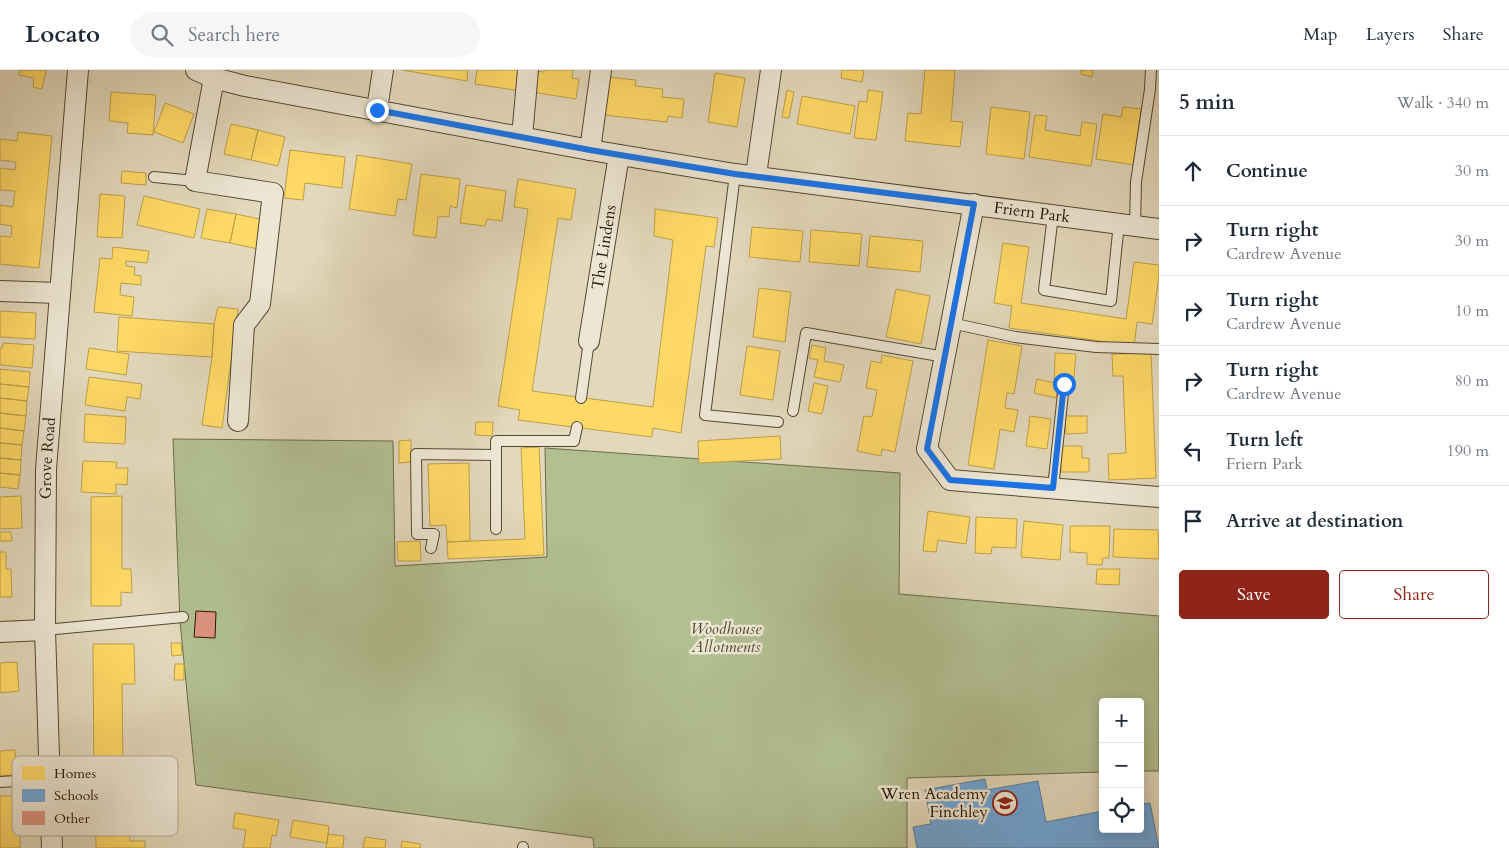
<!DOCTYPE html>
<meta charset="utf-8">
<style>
:root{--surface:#fff;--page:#f6f6f7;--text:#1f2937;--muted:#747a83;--line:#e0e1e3;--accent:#8f2418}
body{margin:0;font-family:Cardo,serif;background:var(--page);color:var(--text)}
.controls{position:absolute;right:15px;bottom:15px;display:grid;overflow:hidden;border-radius:5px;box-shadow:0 2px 12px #0003}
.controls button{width:45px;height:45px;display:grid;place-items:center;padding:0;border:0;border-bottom:1px solid var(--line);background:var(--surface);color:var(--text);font:25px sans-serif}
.stop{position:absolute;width:15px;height:15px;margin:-11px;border:4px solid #1a73e8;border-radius:50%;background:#fff}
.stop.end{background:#1a73e8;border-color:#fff;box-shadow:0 1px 5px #0008}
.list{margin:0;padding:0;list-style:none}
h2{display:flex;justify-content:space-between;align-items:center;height:65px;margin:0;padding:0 20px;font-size:21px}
h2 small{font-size:16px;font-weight:400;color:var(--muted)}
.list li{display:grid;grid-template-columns:32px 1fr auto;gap:15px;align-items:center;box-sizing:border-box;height:70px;padding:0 20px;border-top:1px solid var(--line)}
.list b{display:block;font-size:19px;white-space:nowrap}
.list p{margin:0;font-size:16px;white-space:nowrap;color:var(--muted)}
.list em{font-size:16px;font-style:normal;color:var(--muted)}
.actions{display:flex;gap:10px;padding:15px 20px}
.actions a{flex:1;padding:11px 0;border:1px solid var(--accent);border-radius:5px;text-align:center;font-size:18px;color:var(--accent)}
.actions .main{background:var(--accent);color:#fff}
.icon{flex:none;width:28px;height:28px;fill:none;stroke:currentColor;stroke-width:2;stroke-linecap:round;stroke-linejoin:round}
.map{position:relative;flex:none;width:1159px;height:778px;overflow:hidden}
header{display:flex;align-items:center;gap:30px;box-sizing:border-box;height:70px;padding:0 25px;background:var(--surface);border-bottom:1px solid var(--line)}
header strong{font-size:24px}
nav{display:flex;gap:28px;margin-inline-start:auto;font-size:18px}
.search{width:350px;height:45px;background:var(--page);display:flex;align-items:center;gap:12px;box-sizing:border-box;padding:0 18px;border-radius:28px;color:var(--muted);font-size:19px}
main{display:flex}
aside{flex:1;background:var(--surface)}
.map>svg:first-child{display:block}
</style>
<header>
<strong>Locato</strong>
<div class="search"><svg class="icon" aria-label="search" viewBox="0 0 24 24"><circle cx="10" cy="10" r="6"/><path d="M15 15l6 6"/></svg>Search here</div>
<nav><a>Map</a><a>Layers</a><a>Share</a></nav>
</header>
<main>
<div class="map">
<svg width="1159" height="778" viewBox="0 0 1159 778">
<rect width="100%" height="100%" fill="#e2d8bb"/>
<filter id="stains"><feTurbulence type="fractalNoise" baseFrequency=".004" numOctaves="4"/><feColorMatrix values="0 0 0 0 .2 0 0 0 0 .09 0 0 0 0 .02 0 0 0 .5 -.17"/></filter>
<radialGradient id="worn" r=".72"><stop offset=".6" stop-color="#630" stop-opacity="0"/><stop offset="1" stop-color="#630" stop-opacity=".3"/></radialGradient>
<path fill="#b2bf91" stroke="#6c6c4c" d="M173 369 393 371 395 496 547 487 545 378 900 403 899 524 1159 546V701H1140V632H1103V702L907 708V778H594L593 768 196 715 180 551Z"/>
<path fill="#ffd966" stroke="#be9f49" d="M20 0H46L42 19 33 17 34 8 19 5Z
M402 0H468L467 11Z
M477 0H525L521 21 475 14Z
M544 0H573L572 8 579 9 576 29 532 22 535 1 544 2Z
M842 0H864L862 12 841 8Z
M925 0H955L951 51 963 52 960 77 905 71 908 43 921 44Z
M1081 0H1093L1092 7 1081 4Z
M715 3 745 8 737 57 708 52Z
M608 7 636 10 635 16 663 19 662 27 684 29 682 48 668 46 667 52 604 45Z
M787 20 794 22 789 48 782 47Z
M868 20 883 22 876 70 854 68 859 31 867 32Z
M111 22 156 25 153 65 127 63 128 53 109 51Z
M802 26 855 36 850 64 797 54Z
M165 33 194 44 183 73 154 62Z
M991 37 1030 42 1024 89 986 84Z
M1123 37 1141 39 1134 95 1096 89 1103 44 1121 47Z
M1035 45 1047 46 1045 60 1080 66 1082 52 1097 54 1091 96 1029 87Z
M231 54 258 60 251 90 224 84Z
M258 60 285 67 278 96 251 90Z
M18 62 52 66 39 198 0 194V166L11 167 12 156 0 154V135L13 137 15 121 0 120V98L15 100 16 92 0 90V69L17 71Z
M290 80 345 87 342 118 305 113 303 130 284 128Z
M357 85 412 94 406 130 398 129 395 146 349 139Z
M122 101 146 103V115L121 113Z
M421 104 460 109 457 138 450 136 449 147 438 146 436 168 413 165Z
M518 109 576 119 571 150 558 148 532 321 653 337 673 170 654 166 655 139 718 148 714 177 706 176 681 363 653 358 652 367 518 350 520 340 498 336 528 139 514 137Z
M466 115 506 121 502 151 487 149 485 156 460 153Z
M100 124 125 126 122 168 97 167Z
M144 126 200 139 194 168 137 155Z
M207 139 236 144 230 173 201 168Z
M236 144 264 150 258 179 230 173Z
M752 157 803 161 800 192 749 187Z
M811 160 862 164 859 196 809 192Z
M870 166 923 171 920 202 867 197Z
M1003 173 1029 177 1021 233 1126 249 1134 192 1159 195V207L1152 254 1137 252 1134 276 1009 258 1012 236 994 233Z
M113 177 149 181 147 193 126 191V196L135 197 134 205 141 206V215L121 213 120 225 134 227 132 246 94 242 100 188 112 189Z
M759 218 791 222 785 272 753 267Z
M896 219 930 226 921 274 886 267Z
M218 237 238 239 222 358 202 355 212 287 214 254Z
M0 241 36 243 35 269 0 267Z
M119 247 214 254 212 287 117 281Z
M988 270 1022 276 1014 324 1007 323 1005 338 1018 340 1014 362 1000 359 994 399 968 395Z
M3 273 34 275 32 298 0 295V278H2Z
M812 275 826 278 824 291 844 295 840 312 814 307 818 290 809 288Z
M747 276 780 281 773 330 740 325Z
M89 278 129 284 126 305 86 299Z
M1055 283 1076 284 1074 307 1061 306 1059 314 1054 312Z
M1151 283 1156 408 1109 410 1108 384 1126 383 1123 306H1113L1112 284Z
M882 285 913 291 895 382 882 379 881 386 857 381 864 346 872 347 877 320 866 318 871 291 881 293Z
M0 299 30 302 29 317 0 314Z
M89 307 142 314 140 329 127 327 125 341 85 335Z
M1037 309 1059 314 1056 328 1034 323Z
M814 313 828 316 822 344 808 341Z
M0 314 29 317 27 331 0 328Z
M0 328 27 331 26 346 0 343Z
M0 343 26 346 24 361 0 358Z
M85 344 126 347 125 374 84 372Z
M1030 346 1051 349 1047 379 1026 376Z
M1065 346H1087V363L1066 364Z
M476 352H493L492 366 475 365Z
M0 358 24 361 22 375 0 373Z
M780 366 781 389 699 393 698 371Z
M411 370V392L399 393V371Z
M0 373 22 375 21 390 0 388Z
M1061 376H1082V388H1089V402H1061Z
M539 377 544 485 448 489 447 472 525 469 521 378Z
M0 388 21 390 20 405 0 403Z
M83 391 117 392 116 398H128L127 415 116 414V424L81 422Z
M469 393 470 471 447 472 446 455 430 456 428 394Z
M0 403 20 405 18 419 0 417Z
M21 426 22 458 0 459V427Z
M122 426V499H131L132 523 121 522V536H91V427Z
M928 441 970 447 966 474 938 470 936 482 923 481Z
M976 447 1017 449 1016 478 992 477 991 484 975 483Z
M1024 451 1063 455 1060 490 1021 487Z
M1070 456H1110L1109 488H1103L1102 495 1087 494V483L1070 482Z
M1114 459 1158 460 1159 489 1113 487Z
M0 462H11L12 471H0Z
M420 471 421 491H398L397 472Z
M0 482H6V499H11L12 527H0Z
M1097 499H1120L1119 515 1096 514Z
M171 573H181L182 585 172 586Z
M93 574H134L135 614H122L123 697H142V708H133V721H94Z
M17 592 19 621 0 623V593Z
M175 594H184V610H174Z
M15 680 16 705 0 706V681Z
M95 725H125L126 737 140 736 141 762 129 763 130 771H145V778H96Z
M0 726H19L20 778H0Z
M235 743 279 750 276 766 272 765 270 778H243L246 760 233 758Z
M293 750 329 756 327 773 290 767Z
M328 764 344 766 343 778H326Z
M365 767 386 770 385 778H363Z
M402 771 421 774 420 778H401Z"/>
<path fill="#6fa8dc" stroke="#597d9c" d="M985 709 987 720 1038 711 1046 752 1103 741V759H1140V734L1150 733 1159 778H917L913 757 931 754 925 720Z"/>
<path fill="#dd9380" stroke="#271806" d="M196 541 216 542 215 568 194 567Z"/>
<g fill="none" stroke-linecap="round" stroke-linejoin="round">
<defs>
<path id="service" d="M735 104 705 345 778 352
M154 107 195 111
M1053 145 1044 220 1111 231 1119 153
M1135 156 1136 112 1150 19 1151 0
M951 253 1015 267 1096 277 1159 279
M581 328 589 271
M793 341 806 263 945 287
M1053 418 1064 314
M496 459V371H574L577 357
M431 478 434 464H417L416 384 496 385
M45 560 183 547
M0 712 50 709
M523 778V777"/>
<g id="minor">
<path id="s1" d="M196 0 214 8 245 16 590 80 735 104 1159 159"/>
<path d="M214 8 195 111 273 123 260 234 244 255 238 351"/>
<path d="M377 39 383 0"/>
<path d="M522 67 528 0"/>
<path d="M590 80 601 0"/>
<path d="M756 105 771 0"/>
<path d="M974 134 927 379 950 410 1159 427"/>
<path d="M0 221 58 223"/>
<path id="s2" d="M589 271 619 85"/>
<path d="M0 562 45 560"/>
<path id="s3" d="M52 778 45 560 46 399 78 0"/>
</g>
</defs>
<use href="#service" stroke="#564833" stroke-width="12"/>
<use href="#minor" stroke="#564833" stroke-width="22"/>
<use href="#service" stroke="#ece6d3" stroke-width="10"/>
<use href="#minor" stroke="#ece6d3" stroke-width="20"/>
</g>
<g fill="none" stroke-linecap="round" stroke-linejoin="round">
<path stroke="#1a73e8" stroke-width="6" d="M377 40 590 80 735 104 974 134 927 379 950 410 1053 418 1064 314"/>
</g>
<defs>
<symbol id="school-ring" viewBox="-11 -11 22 22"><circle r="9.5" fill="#ece6d3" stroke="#8f2418" stroke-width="1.5"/><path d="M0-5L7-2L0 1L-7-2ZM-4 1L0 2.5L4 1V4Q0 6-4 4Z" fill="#8f2418"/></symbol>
</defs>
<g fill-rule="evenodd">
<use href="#school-ring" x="991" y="719" width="28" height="28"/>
</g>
<g text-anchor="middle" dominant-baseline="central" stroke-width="5" stroke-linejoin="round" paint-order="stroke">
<g font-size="16" fill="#271806" stroke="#ece6d3">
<text stroke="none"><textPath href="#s1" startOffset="849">Friern Park</textPath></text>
<text stroke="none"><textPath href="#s2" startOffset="95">The Lindens</textPath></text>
<text stroke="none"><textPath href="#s3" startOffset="390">Grove Road</textPath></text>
</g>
<g font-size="16" font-style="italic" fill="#514a30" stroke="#ece6d3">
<text x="726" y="559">Woodhouse<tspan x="726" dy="18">Allotments</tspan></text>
</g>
<g font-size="16" fill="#271806" stroke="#ece6d3" text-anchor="end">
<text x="988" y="724">Wren Academy<tspan x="988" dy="18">Finchley</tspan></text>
</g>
</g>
<rect x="12" y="686" width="166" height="80" rx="8" fill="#ece6d3" stroke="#b1a896" stroke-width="1"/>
<rect x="22" y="696" width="23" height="14" fill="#ffd966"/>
<rect x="22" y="719" width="23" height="13" fill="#6fa8dc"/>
<rect x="22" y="741" width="23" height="14" fill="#dd9380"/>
<g font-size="14" fill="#271806">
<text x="54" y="708">Homes</text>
<text x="54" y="730">Schools</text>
<text x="54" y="753">Other</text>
</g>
<rect width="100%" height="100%" filter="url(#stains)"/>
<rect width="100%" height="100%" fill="url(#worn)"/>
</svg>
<div class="controls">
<button>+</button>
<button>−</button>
<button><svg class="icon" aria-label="locate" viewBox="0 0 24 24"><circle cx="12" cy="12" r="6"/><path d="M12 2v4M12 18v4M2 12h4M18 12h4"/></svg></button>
</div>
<div class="stop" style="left:1064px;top:314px"></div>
<div class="stop end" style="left:377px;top:40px"></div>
</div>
<aside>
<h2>5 min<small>Walk · 340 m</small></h2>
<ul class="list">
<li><svg class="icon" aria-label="ahead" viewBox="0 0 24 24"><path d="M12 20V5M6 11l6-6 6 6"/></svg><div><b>Continue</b></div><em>30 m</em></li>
<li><svg class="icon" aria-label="right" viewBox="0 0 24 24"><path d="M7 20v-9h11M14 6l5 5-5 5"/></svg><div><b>Turn right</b><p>Cardrew Avenue</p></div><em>30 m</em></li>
<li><svg class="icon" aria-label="right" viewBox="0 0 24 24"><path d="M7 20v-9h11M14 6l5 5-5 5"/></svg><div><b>Turn right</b><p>Cardrew Avenue</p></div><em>10 m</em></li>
<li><svg class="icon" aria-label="right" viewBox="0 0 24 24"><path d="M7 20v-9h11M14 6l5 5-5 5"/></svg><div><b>Turn right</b><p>Cardrew Avenue</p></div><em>80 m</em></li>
<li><svg class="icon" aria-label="left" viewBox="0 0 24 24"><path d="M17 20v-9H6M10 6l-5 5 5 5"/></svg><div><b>Turn left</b><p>Friern Park</p></div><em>190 m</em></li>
<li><svg class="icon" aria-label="arrive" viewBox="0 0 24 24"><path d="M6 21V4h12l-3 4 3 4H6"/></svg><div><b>Arrive at destination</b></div></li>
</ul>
<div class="actions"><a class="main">Save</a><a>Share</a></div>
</aside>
</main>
